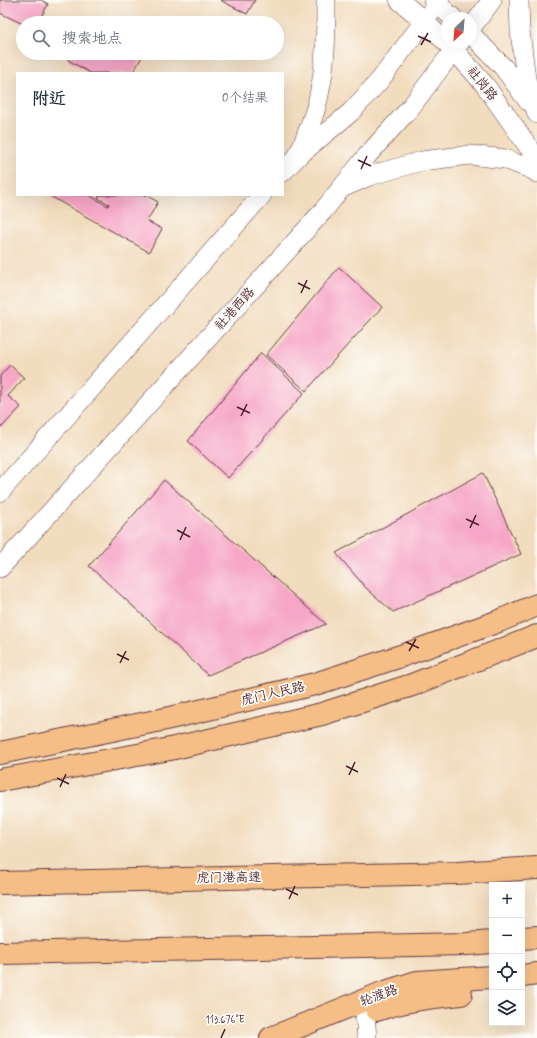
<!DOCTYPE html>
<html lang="zh">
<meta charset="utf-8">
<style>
:root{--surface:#fff;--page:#f2f2f3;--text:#1f2937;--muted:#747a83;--line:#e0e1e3}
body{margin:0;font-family:Mynerve,"LXGW WenKai TC",sans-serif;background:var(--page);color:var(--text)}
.controls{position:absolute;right:12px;bottom:12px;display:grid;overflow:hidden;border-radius:0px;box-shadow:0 4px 16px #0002}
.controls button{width:36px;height:36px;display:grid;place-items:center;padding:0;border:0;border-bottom:1px solid var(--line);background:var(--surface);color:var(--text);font:20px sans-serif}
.compass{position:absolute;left:441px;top:12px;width:36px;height:36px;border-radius:50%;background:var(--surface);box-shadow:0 4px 16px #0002;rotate:206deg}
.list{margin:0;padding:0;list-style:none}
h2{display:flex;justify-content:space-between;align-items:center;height:52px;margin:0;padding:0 16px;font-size:17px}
h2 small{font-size:13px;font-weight:400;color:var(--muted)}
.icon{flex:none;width:22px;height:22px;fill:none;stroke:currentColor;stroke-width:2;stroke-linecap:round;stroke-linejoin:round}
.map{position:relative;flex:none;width:537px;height:1038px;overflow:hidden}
.search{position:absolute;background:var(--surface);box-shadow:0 4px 16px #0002;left:16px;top:16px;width:268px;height:44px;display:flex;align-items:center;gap:10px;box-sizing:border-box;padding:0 14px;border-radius:22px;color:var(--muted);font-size:15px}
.panel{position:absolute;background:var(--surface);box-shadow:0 4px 16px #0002;left:16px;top:72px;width:268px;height:124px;border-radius:0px}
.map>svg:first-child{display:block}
</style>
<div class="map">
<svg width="537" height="1038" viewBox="0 0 537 1038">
<rect width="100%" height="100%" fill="#fdfcf7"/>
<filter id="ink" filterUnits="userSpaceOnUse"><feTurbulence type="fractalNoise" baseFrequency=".025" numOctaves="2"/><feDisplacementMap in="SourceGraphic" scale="8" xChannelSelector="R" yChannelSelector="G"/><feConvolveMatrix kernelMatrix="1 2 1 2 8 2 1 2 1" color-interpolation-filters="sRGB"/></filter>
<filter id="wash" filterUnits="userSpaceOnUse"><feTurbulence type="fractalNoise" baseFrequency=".012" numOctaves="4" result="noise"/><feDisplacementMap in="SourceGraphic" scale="16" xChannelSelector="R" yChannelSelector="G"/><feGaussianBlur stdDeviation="0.9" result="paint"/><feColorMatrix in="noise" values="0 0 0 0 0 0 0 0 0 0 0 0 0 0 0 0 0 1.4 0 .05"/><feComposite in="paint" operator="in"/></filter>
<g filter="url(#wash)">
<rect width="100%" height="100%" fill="#f2dcbe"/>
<g id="blocks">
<path fill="#f6a6c6" d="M0 0H41L48 4 38 23H23V24L0 13Z
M220 0H255L247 14Z
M72 53H144L134 71 137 73H90L68 60Z
M48 195H89L108 206 109 204 98 198 100 195H146L158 202 147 221 162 229 149 252Z
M339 267 382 307 306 391 266 355Z
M261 353 304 393 228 478 188 441Z
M10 365 24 378 8 396 21 407 2 427 0 426V376Z
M483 473 521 554 393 612 366 588 336 553Z
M164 480 326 624 208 675 89 566Z"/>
</g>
</g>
<g filter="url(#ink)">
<use href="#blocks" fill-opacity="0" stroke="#633b41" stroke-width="1"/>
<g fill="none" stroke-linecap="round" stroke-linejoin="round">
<defs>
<path id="minor" d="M399 0 424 21 454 50 485 85 537 159
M433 0 453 18
M519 0 520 31 526 79 537 114
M471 28 492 0
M471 34 503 67 528 101
M299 153C307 134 315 115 319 95 326 64 326 31 326 0
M283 172 297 157 351 112 380 80 440 0
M344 187 369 176 422 161 470 155 505 159 533 170 537 173
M0 492 262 195
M0 568 323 211 366 157 410 108 460 42
M365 1015 367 1038"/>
<path id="major" d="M0 753 161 720 315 684 404 655 499 621 537 605
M0 780 170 749 322 714 412 685 537 636
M522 976 537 974
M377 1010C404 1000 432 997 461 994
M271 1038 382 993 417 982 492 977"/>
<path id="highway" d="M0 883 457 873 537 868
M522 938 537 937
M0 953 467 944 492 942"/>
</defs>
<use href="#minor" stroke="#633b41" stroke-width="20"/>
<use href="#major" stroke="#633b41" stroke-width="24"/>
<use href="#highway" stroke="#633b41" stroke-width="24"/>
<use href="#minor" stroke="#fff" stroke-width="19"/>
<use href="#major" stroke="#f5be86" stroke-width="22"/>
<use href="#highway" stroke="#f5be86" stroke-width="22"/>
</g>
</g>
<path fill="none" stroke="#4a1f2b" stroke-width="1.5" d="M418 36 431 42M421 45 428 33M358 160 371 166M361 169 367 156M298 283 310 289M301 293 307 280M237 407 250 413M241 416 247 404M466 519 479 525M470 528 476 515M177 530 190 537M180 540 186 527M406 642 419 648M409 651 416 639M117 654 129 660M120 663 126 651M346 766 358 772M349 775 355 762M57 778 69 784M60 787 66 774M286 889 298 895M289 899 295 886M221 1038 225 1029"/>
<g text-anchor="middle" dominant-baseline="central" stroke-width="3.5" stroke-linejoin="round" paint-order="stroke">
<g font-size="13" fill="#4a1f2b" stroke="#fdfcf7">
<text transform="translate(482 84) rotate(51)">社岗路</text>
<text transform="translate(235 309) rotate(-48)">社港西路</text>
<text transform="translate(273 694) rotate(-13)">虎门人民路</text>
<text transform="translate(229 878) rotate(-1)">虎门港高速</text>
<text transform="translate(379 996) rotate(-20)">轮渡路</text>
</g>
</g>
<g font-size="10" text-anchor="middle" fill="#4a1f2b" stroke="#fdfcf7" stroke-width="3.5" stroke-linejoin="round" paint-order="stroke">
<text x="225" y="1023">113.676°E</text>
</g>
</svg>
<div class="controls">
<button>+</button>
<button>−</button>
<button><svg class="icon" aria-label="locate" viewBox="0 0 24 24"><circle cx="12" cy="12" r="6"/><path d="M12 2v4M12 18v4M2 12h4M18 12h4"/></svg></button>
<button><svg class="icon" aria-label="layers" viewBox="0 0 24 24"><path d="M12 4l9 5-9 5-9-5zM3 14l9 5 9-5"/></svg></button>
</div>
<svg class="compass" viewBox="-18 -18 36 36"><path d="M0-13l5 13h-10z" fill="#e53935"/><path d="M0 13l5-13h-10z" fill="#747a83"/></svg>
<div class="search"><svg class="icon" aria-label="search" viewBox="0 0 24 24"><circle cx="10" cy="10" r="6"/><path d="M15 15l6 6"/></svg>搜索地点</div>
<section class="panel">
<h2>附近<small>0个结果</small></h2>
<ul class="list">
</ul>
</section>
</div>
